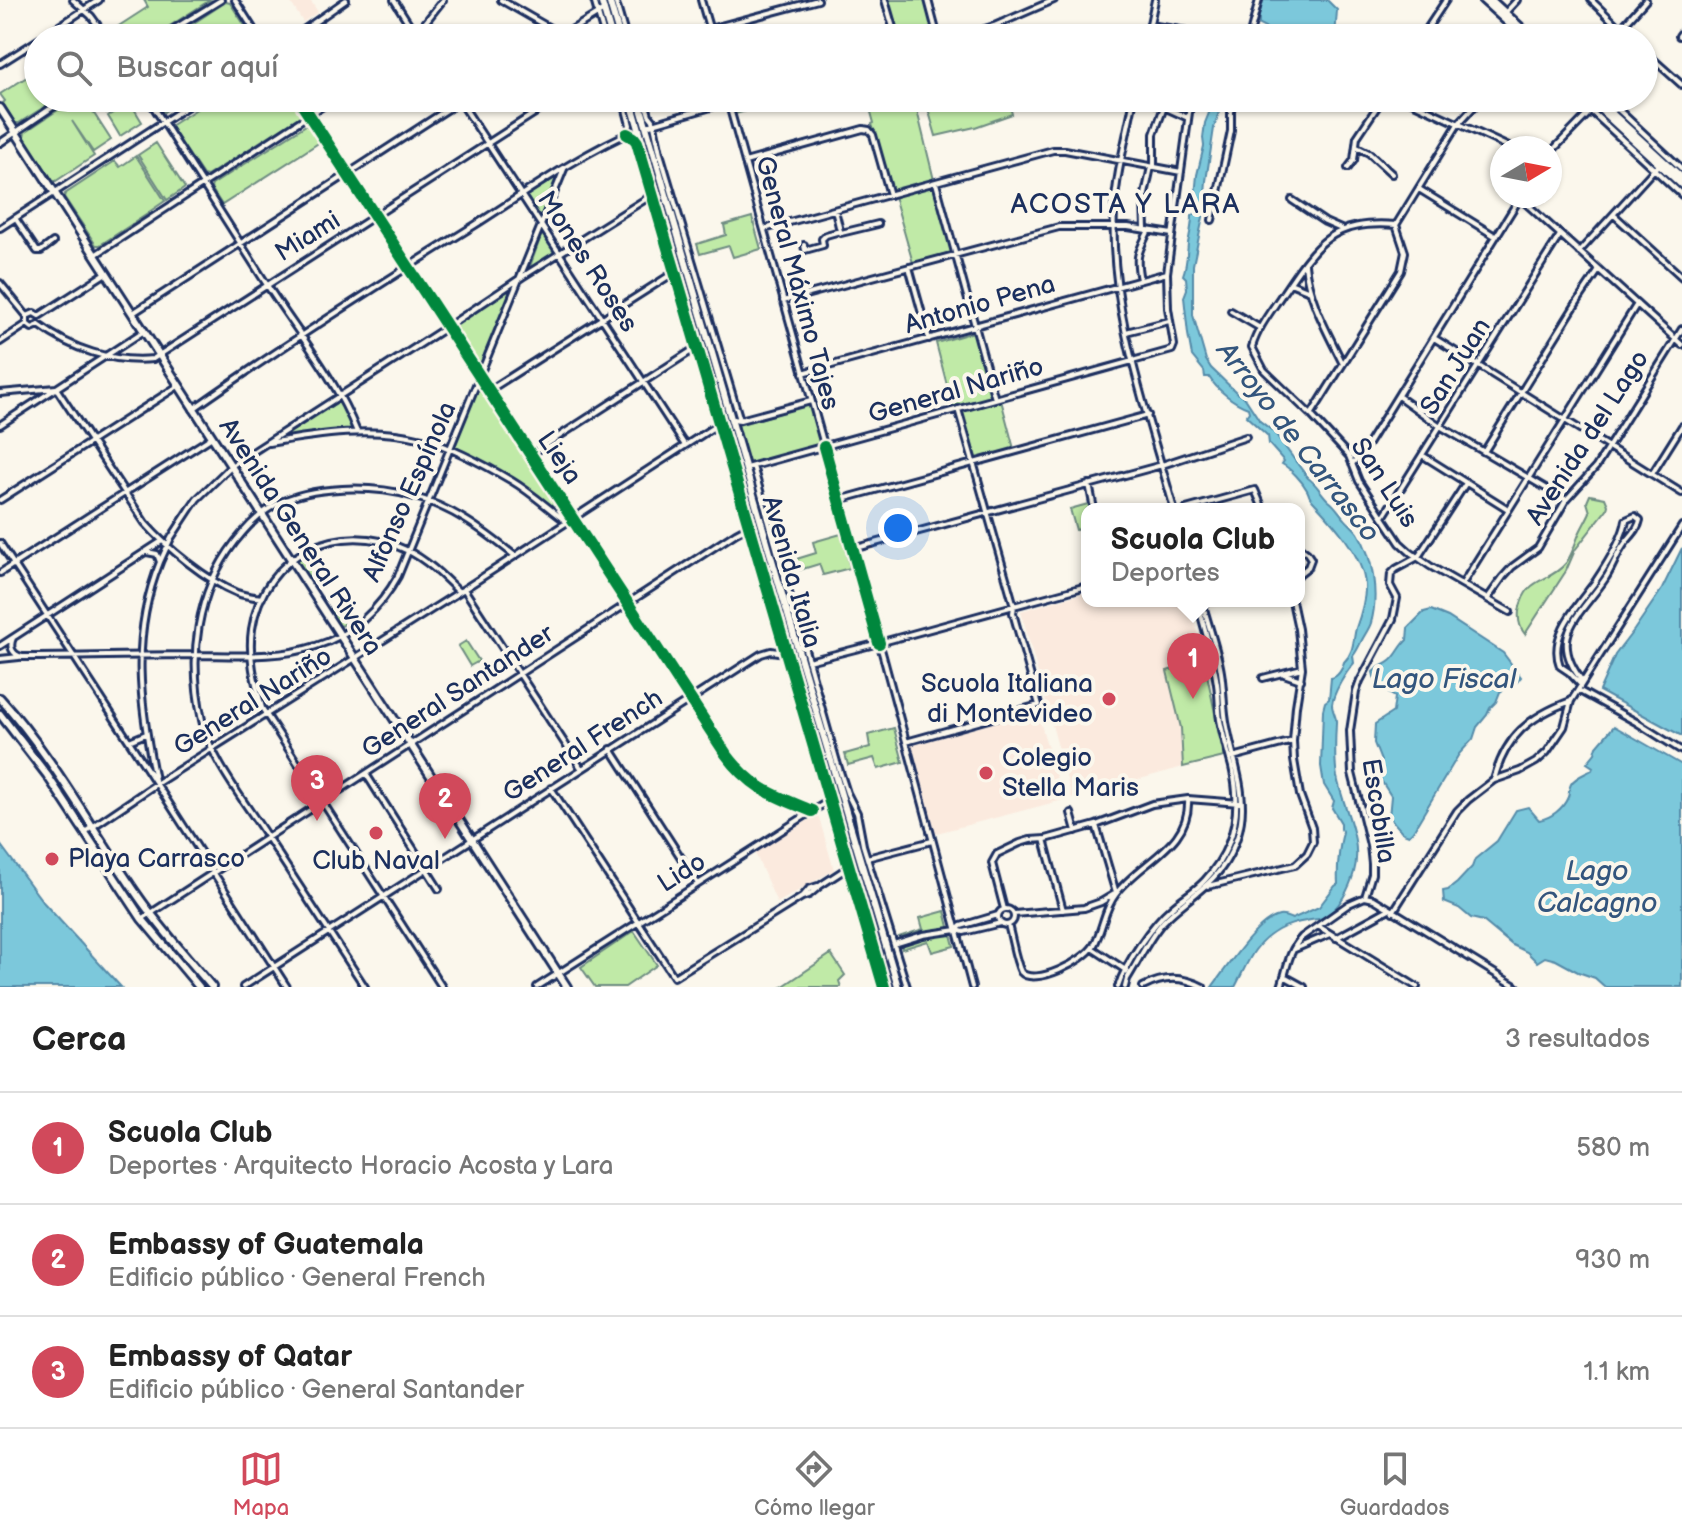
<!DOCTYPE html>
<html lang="es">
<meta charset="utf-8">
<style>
:root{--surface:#fff;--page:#f2f2f2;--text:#222;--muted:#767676;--line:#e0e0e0;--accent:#d1495b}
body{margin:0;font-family:"Balsamiq Sans",sans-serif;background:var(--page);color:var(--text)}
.compass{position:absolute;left:1490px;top:136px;width:72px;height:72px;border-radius:50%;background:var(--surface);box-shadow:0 2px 6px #0004;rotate:80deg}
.you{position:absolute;left:898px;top:528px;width:28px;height:28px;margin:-20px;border:6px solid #fff;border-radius:50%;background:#1a73e8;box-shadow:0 0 0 12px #1a73e833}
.badge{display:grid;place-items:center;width:52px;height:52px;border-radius:50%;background:var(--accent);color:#fff;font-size:26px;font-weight:700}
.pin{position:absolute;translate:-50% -66px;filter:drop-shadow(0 2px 4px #0008)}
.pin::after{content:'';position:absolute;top:42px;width:28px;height:24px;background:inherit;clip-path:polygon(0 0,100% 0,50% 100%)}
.popup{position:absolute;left:1081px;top:503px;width:224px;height:104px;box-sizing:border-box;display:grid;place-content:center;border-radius:16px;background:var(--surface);filter:drop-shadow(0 2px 6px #0005);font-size:26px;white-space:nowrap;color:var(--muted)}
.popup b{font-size:30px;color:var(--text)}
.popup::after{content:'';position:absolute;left:50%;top:100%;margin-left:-16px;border:16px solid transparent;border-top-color:var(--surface)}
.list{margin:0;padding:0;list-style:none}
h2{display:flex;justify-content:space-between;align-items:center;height:104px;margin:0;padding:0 32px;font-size:34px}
h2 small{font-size:26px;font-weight:400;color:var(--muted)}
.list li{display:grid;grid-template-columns:52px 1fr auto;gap:24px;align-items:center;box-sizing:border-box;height:112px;padding:0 32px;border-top:2px solid var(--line)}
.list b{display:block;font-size:30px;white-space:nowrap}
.list p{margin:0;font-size:26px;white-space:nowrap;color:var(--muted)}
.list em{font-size:26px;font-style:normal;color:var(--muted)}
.icon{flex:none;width:44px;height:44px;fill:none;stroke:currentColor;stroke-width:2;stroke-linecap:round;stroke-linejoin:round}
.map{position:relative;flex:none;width:1682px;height:987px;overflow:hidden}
.search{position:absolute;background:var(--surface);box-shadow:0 2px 6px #0004;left:24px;right:24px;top:24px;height:88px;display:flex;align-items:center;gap:20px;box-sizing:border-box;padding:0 28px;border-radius:44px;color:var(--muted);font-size:30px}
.sheet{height:440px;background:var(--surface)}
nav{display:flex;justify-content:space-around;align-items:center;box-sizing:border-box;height:112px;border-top:2px solid var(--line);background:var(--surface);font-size:22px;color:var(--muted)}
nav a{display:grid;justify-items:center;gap:4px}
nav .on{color:var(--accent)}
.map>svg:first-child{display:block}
</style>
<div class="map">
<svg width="1682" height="987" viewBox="0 0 1682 987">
<rect width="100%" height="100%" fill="#fbf7ec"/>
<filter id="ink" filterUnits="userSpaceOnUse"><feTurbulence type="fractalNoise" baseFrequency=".0125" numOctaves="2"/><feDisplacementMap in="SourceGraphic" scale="16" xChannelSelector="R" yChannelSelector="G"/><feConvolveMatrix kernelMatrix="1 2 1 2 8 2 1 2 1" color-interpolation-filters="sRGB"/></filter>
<g filter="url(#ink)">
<path fill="#fbeade" d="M289 0H310L318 12 303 22Z
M1087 592V601H1189L1204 660 1167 671 1181 728 1183 767 1072 798 1021 611Z
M1037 711 1063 800 933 834 910 746Z
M818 814 834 870 777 903 755 853Z"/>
<path fill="#c0eaa7" stroke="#6e8c82" stroke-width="2" d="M144 0H210L151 38H116L111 31 148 7Z
M888 0H925L935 38H898Z
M226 2 230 3 253 38H171Z
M38 70V98H58L19 123H15L3 103 5 101 0 94Z
M76 98H84L111 140 93 152 72 121 94 156 56 181H53L24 136 25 132Z
M96 98H127L128 99 106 113Z
M153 98H185L164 112 161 111Z
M214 98H291L301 112 300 116 207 176 203 175 170 126Z
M749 98H796L735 114 732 103Z
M867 98H914L934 180 891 192 872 124 874 123Z
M925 98H1008L1012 114 975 127 936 136Z
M130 102 142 122 120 136 108 116Z
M306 125H309L320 142 222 205 211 188 212 185Z
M156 143 185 188 167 200 138 155Z
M136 156 165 201 149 212V213L100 245H96L64 197 65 194 115 161 120 167Z
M652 157 727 415 724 413 651 158Z
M561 174 541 220 528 203 527 196Z
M928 186H932L936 189 952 250 951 252 913 263 894 196Z
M752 217 761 249 733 257 729 246 700 254 697 244 726 235 724 225Z
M544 233 556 251 555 253 528 272 541 236Z
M515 285 481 371 479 372 451 327Z
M974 332 992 395 988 398 953 408 936 343Z
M478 384H482L567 514 561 513 537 494 512 477 453 446Z
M337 400C346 404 349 418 353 427L352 429 284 438V434L290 430Z
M1001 400 1014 449 977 459 974 456 962 413 967 409Z
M808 405 811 407 820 440 818 445 756 463 748 462 738 425Z
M734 439 736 440 837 787 836 788 834 787Z
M1590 495 1605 498 1608 505 1607 509 1575 550 1566 571 1525 634C1519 627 1518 620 1519 611 1526 575 1549 584 1566 563 1572 555 1575 544 1579 534 1582 527 1587 519 1590 512L1587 502Z
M1088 504 1090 509H1087V527L1076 530 1070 509Z
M841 534 850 568 823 575 819 564 793 572 790 561 816 553 813 542Z
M306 553 316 565V573L307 577 296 562 299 557Z
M337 603 342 605 346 617 344 625 340 626 329 610Z
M466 641 479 661 470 666 458 646Z
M1204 660 1224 757 1183 767 1181 728 1167 671Z
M894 728 903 762 878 769 874 758 848 765 845 754 870 747 868 735Z
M37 747 85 821 84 824 81 823 34 751V748Z
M841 803 843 807 895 987H891L838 804Z
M94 834 143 907V909H139L92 839V836Z
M945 911 954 946 932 952 928 941 902 949 899 937 923 929 920 918Z
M150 919 153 920 209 987H202L149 922Z
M634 931 657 965 625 987H595L581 967Z
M831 954 845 975 839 981 841 987H782Z"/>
<path fill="#7cc8db" stroke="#558ba9" stroke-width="2" d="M1263 0H1327L1337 10 1335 38H1284L1259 25V16Z
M1215 98H1220V109L1214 128 1206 181 1203 217 1193 265V315L1206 360 1211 368 1237 393 1245 398 1260 421 1274 432 1308 478C1317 484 1321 494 1329 501 1336 506 1339 513 1345 519 1349 524 1354 527 1358 533 1373 557 1379 595 1371 623 1369 629 1365 634 1362 640 1359 646 1357 651 1353 656L1354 663C1346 672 1333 693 1332 705 1332 711 1337 717 1336 723 1335 741 1334 759 1337 777 1343 808 1363 840 1354 872 1350 887 1339 910 1324 917 1319 920 1312 919 1306 921 1298 922 1285 926 1278 930 1252 945 1248 963 1235 987H1212C1226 969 1257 920 1279 916 1284 915 1287 917 1292 919L1319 907 1335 886 1338 884C1337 870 1339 846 1343 833L1341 829V823L1332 808 1334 801 1324 785 1321 766 1323 710 1325 702 1329 699 1331 678C1338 677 1343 668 1344 662 1354 653 1353 640 1356 628 1361 614 1366 599 1365 585 1363 555 1332 521 1313 501 1307 494 1311 498 1307 490 1302 481 1291 469 1282 464L1284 461 1269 444 1268 436 1246 416 1249 412 1248 408C1234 403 1217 390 1209 377H1205L1204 371 1192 356 1188 334 1184 297 1187 289 1186 278 1183 275C1187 265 1187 254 1188 243 1190 233 1192 226 1192 216L1196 213 1197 207 1195 196 1197 175 1204 146 1203 138 1205 123Z
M1682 548V736L1599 691 1615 655 1634 630 1662 589Z
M1431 610 1448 617 1503 653 1521 677 1517 682 1500 692 1496 702 1490 708 1487 715 1477 727 1473 739 1459 754 1413 831 1409 835 1403 833 1389 817 1391 796 1377 774 1381 761 1374 743 1375 724 1393 712 1395 697C1385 691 1375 685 1373 672 1379 666 1384 666 1390 661 1397 656 1400 646 1407 640L1408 628 1424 612Z
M1614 726 1682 765V987H1605L1595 978 1578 972 1556 960 1545 957 1537 962 1527 952 1512 945 1483 921 1471 918 1459 908 1444 902 1443 891 1448 890 1457 883 1472 867 1475 859 1497 841 1516 810 1528 807 1539 820C1551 818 1563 809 1568 797 1570 791 1568 790 1571 784 1575 777 1585 774 1592 770L1593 767 1587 763 1595 753 1597 746Z
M0 844 43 902 121 987H0Z"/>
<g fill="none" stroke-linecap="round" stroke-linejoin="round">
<defs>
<path id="minor" d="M73 0 91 16 107 38
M235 0 259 38
M394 0 418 38
M501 0 562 35
M594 0 605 38
M615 0 626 38
M701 0 712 38
M885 0 896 38
M928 0 938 38
M1591 0 1630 38
M1505 13 1517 0
M1150 25 1199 33V38
M994 26 1025 38
M1621 28 1646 0
M709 29 818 0
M1679 36 1682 32
M41 38 99 0
M159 38 221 0
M292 38 346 0
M413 38 443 0
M558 38 604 10
M958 38 994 26 1054 0
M1147 38 1155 0
M1249 38 1259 0
M1421 38 1446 0
M1644 51 1682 85
M0 64 38 40
M148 98C188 160 227 223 267 285 298 333 336 379 357 432
M298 98 726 754C752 789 773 795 812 811
M458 98 684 444
M623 98 630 125 628 132
M644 98 649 115 653 120 660 153 740 420
M727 98 883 656 972 987
M1134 98C1127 135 1116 174 1114 212 1109 310 1148 415 1174 509
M1144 98 1188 118
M1403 98 1511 148
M1577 98 1682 195
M1607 99 1682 169
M646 126 742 98
M627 134 634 138 637 142 884 987
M0 143 66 98
M1357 147 1369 153 1392 174
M1550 153 1590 112
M745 162 863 129 869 130 873 135 890 195
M1154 167V134L1164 107
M1348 168 1354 160 1357 137 1383 98
M936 183 995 399
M1419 189 1495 236
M1520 198 1682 345
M1292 200 1325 222 1341 229
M835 210 840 231
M1614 215 1682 277
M15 218 37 251H41L53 242
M1212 220 1231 131V109L1237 98
M1396 225C1331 220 1316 244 1283 293 1272 310 1258 327 1252 347L1264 370 1311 415 1349 456 1359 481 1400 543 1410 552 1430 566 1510 612
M1396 225 1458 124 1482 98
M0 228 200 98
M764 229 1053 150H1065L1181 172
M1145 229 1144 199 1151 167
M804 245 805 250 823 245 822 239 826 235 840 231 841 233 878 224
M1579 252 1659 164
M95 255 335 98
M1305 264C1308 299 1328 333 1343 364
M909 267 929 339
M1140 280C1135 255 1138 253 1149 230
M0 283 27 316V324
M1290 283 1310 291
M783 301 1059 227H1128L1172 234
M1231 311 1260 328
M133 313 465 98
M27 316 34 313 39 316 106 273
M39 325C71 349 112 363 153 359L558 98
M1126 332 1169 321
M1434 338 1682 493
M0 342 27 324 32 328 39 325
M803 373 1167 273
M488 391 675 272
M0 393 56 388 145 523C167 548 206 580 237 593 245 596 254 597 262 598
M1398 396 1440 426 1566 500
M193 409C285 344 380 284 475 225 525 193 583 152 638 129
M1311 415 1401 271 1405 252 1396 225
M732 419 740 420 811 401
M0 425 144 331
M269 443C319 434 373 426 423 439 454 448 485 465 512 481 532 493 549 509 567 522
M1484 452 1576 304 1599 270
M530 455 696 348
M1422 455 1508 509
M1352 464 1363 452 1521 196
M753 466 837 762 847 793 857 813 863 845 907 987
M746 468 1172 350 1174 345 1168 308 1167 273 1191 98
M1652 474 1682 426
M1089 484 1094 509
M0 500 178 386
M839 500 1148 415
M1186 509 1255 490 1263 509
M1383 517 1560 235
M0 543 129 741 146 734
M1299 547 1307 553 1311 559 1308 567 1299 574
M853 549 1162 465 1246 437
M147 552 157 554 160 562 171 538 190 509 197 499 231 466 453 323 522 277 652 195
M0 573 212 437
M1463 583 1637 304
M464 589 581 768
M1488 598 1503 577 1512 567 1538 548 1566 500 1596 467 1682 329
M13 638C9 647 12 654 22 657 79 657 136 655 194 655 234 655 277 659 316 646 352 635 380 609 398 576L564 169
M0 646 162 541
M0 659 19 657
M808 661 879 643 1087 586
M1284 674 1301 680
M1263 678 1302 668
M1581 685 1569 672 1560 666C1548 635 1578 605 1595 582 1605 567 1624 537 1626 520L1635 516 1640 520C1638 531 1629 537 1623 546 1616 556 1612 569 1605 579 1580 616 1546 636 1583 682
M1578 690 1636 722 1682 751
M129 741 287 987
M906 742 1039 705 1013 613 1014 606 958 409
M611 749 698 884
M1233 757 1293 741
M366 774 439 889
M155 780C140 704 130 636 160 562
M1494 780C1505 736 1530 716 1571 701
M551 788 674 977 802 897 809 895 821 885 847 868
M1071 813 1076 831
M85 832 156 784 464 589 720 423
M1044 839 1063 910
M867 858 932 841
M1208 886 1295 865 1307 854 1313 842 1312 828 1300 795 1294 760 1293 741 1296 706 1302 668 1298 629 1292 601
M803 896 809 889 818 886
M1365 897 1372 874V864L1370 845 1352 773 1350 731 1356 692 1360 681 1393 619 1397 598 1390 585 1391 574 1396 569 1418 557 1466 483
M1365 897 1374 899 1517 987
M998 917a8 8 0 1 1 16 0a8 8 0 1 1-16 0Z
M1004 909 992 863 997 854 1020 843 1030 840 1046 839 1096 825 1152 804 1188 799 1240 803
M1393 912 1457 811 1468 800 1494 780 1520 771 1536 762 1547 752 1564 727 1571 701 1682 526
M1014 914 1084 908 1101 902 1116 893 1096 825
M142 919 736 533 749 526
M1008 925C1012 938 1015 960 1021 972 1034 987 1085 961 1094 945 1103 929 1104 909 1116 894 1140 861 1191 846 1188 799
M1318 926 1417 987
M957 930 961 926 998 915
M1336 938 1389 909
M894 944 923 935 957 930 964 932 1001 923
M1092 948 1127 971
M1295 949 1330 934
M1284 976 1304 987
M243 987 761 654 771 651 785 653
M365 987C332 936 299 886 266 835 245 802 209 757 202 720 188 657 196 593 235 542 246 528 259 514 275 505 311 485 373 485 411 496 451 506 484 531 515 556
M442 987 262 708C255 682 248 656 252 629 263 554 340 518 406 550 426 559 444 577 459 592
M537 987 830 800
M1118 987C1126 962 1152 924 1172 907 1183 897 1195 891 1205 880 1235 848 1242 809 1232 767 1228 752 1223 736 1220 720 1218 706 1219 692 1216 678 1212 652 1204 626 1197 601
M1125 987 1127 979C1139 960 1148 939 1163 922 1183 901 1209 888 1225 863 1256 813 1237 778 1227 727 1223 709 1224 690 1221 672 1217 648 1208 625 1202 601
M1143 987C1164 976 1182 976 1203 987
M1281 987C1287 969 1288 952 1302 937L1349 904 1365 897"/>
<path id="major" d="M601 0 612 38
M609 0 620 38
M1483 0 1525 38
M1491 0 1532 38
M630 98 889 987
M638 98 802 663 898 987
M1588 98 1682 185
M1595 98 1682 178
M0 108 567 987
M0 698C54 758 92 830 138 896 160 928 187 957 212 987
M0 714 47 775 142 919 199 987"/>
</defs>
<use href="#minor" stroke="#1b2f5e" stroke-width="10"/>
<use href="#major" stroke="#1b2f5e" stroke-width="12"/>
<use href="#minor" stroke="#fbf7ec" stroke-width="4"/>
<use href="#major" stroke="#fbf7ec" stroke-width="6"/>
<defs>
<path id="cycleway" d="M298 98 726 754C752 789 773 795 812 811
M627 134 634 138 637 142 884 987
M824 447 879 643"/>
</defs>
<use href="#cycleway" stroke="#fbf7ec" stroke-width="17"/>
<use href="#cycleway" stroke="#00873e" stroke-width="12"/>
</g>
</g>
<g fill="#d1495b" stroke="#fbf7ec" stroke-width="3">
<circle cx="1109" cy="699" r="8"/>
<circle cx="986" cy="773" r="8"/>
<circle cx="376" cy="833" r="8"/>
<circle cx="52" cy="859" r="8"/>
</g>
<g text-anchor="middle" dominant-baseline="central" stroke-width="8" stroke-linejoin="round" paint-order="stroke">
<g font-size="26" fill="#1b2f5e" stroke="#fbf7ec">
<text transform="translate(308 237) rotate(-32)">Miami</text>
<text transform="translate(587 262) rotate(57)">Mones Roses</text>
<text transform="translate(797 283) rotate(75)">General Máximo Tajes</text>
<text transform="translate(980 305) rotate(-16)">Antonio Pena</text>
<text transform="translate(1456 367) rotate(-58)">San Juan</text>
<text transform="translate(956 391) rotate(-16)">General Nariño</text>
<text transform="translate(1588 438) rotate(-57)">Avenida del Lago</text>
<text transform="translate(559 458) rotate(56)">Lieja</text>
<text transform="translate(1384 483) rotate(57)">San Luis</text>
<text transform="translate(410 492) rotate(-66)">Alfonso Espínola</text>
<text transform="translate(300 537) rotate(57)">Avenida General Rivera</text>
<text transform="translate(791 572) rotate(74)">Avenida Italia</text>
<text transform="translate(458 692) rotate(-33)">General Santander</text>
<text transform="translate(253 702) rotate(-32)">General Nariño</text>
<text transform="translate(583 746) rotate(-33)">General French</text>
<text transform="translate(1378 811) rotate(81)">Escobilla</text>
<text transform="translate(682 873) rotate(-32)">Lido</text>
</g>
<g font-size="26" fill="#1b2f5e" stroke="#fbf7ec" text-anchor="start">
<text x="1093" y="684" text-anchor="end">Scuola Italiana<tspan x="1093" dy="30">di Montevideo</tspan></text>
<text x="1002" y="758">Colegio<tspan x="1002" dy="30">Stella Maris</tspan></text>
<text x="68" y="859">Playa Carrasco</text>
<text x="376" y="861" text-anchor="middle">Club Naval</text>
</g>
<g font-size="28" letter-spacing="2" fill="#1b2f5e" stroke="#fbf7ec">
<text x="1126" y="204">ACOSTA Y LARA</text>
</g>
<g font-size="28" font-style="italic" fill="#33557d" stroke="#fbf7ec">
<text transform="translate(1298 442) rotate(52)">Arroyo de Carrasco</text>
<text x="1444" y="679">Lago Fiscal</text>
<text x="1597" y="871">Lago<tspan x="1597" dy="32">Calcagno</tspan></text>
</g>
</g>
</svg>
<svg class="compass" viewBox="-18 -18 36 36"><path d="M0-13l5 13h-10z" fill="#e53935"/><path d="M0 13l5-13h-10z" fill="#767676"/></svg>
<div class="you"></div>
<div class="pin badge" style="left:1193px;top:699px">1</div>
<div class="popup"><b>Scuola Club</b>Deportes</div>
<div class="pin badge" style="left:445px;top:839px">2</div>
<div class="pin badge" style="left:317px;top:821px">3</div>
<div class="search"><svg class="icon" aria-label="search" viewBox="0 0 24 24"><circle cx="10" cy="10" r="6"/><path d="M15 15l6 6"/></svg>Buscar aquí</div>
</div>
<section class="sheet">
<h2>Cerca<small>3 resultados</small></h2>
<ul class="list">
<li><span class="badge">1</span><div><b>Scuola Club</b><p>Deportes · Arquitecto Horacio Acosta y Lara</p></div><em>580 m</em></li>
<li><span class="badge">2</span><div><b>Embassy of Guatemala</b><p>Edificio público · General French</p></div><em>930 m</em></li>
<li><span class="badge">3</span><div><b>Embassy of Qatar</b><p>Edificio público · General Santander</p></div><em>1.1 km</em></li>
</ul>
</section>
<nav>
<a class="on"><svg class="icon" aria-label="map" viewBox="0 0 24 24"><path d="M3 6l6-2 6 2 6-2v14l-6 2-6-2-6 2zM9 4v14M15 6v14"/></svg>Mapa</a>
<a><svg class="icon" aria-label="directions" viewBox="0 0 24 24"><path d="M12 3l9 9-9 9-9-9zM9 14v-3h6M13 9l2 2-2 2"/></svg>Cómo llegar</a>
<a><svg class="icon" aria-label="saved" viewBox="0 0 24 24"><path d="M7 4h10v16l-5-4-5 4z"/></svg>Guardados</a>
</nav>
